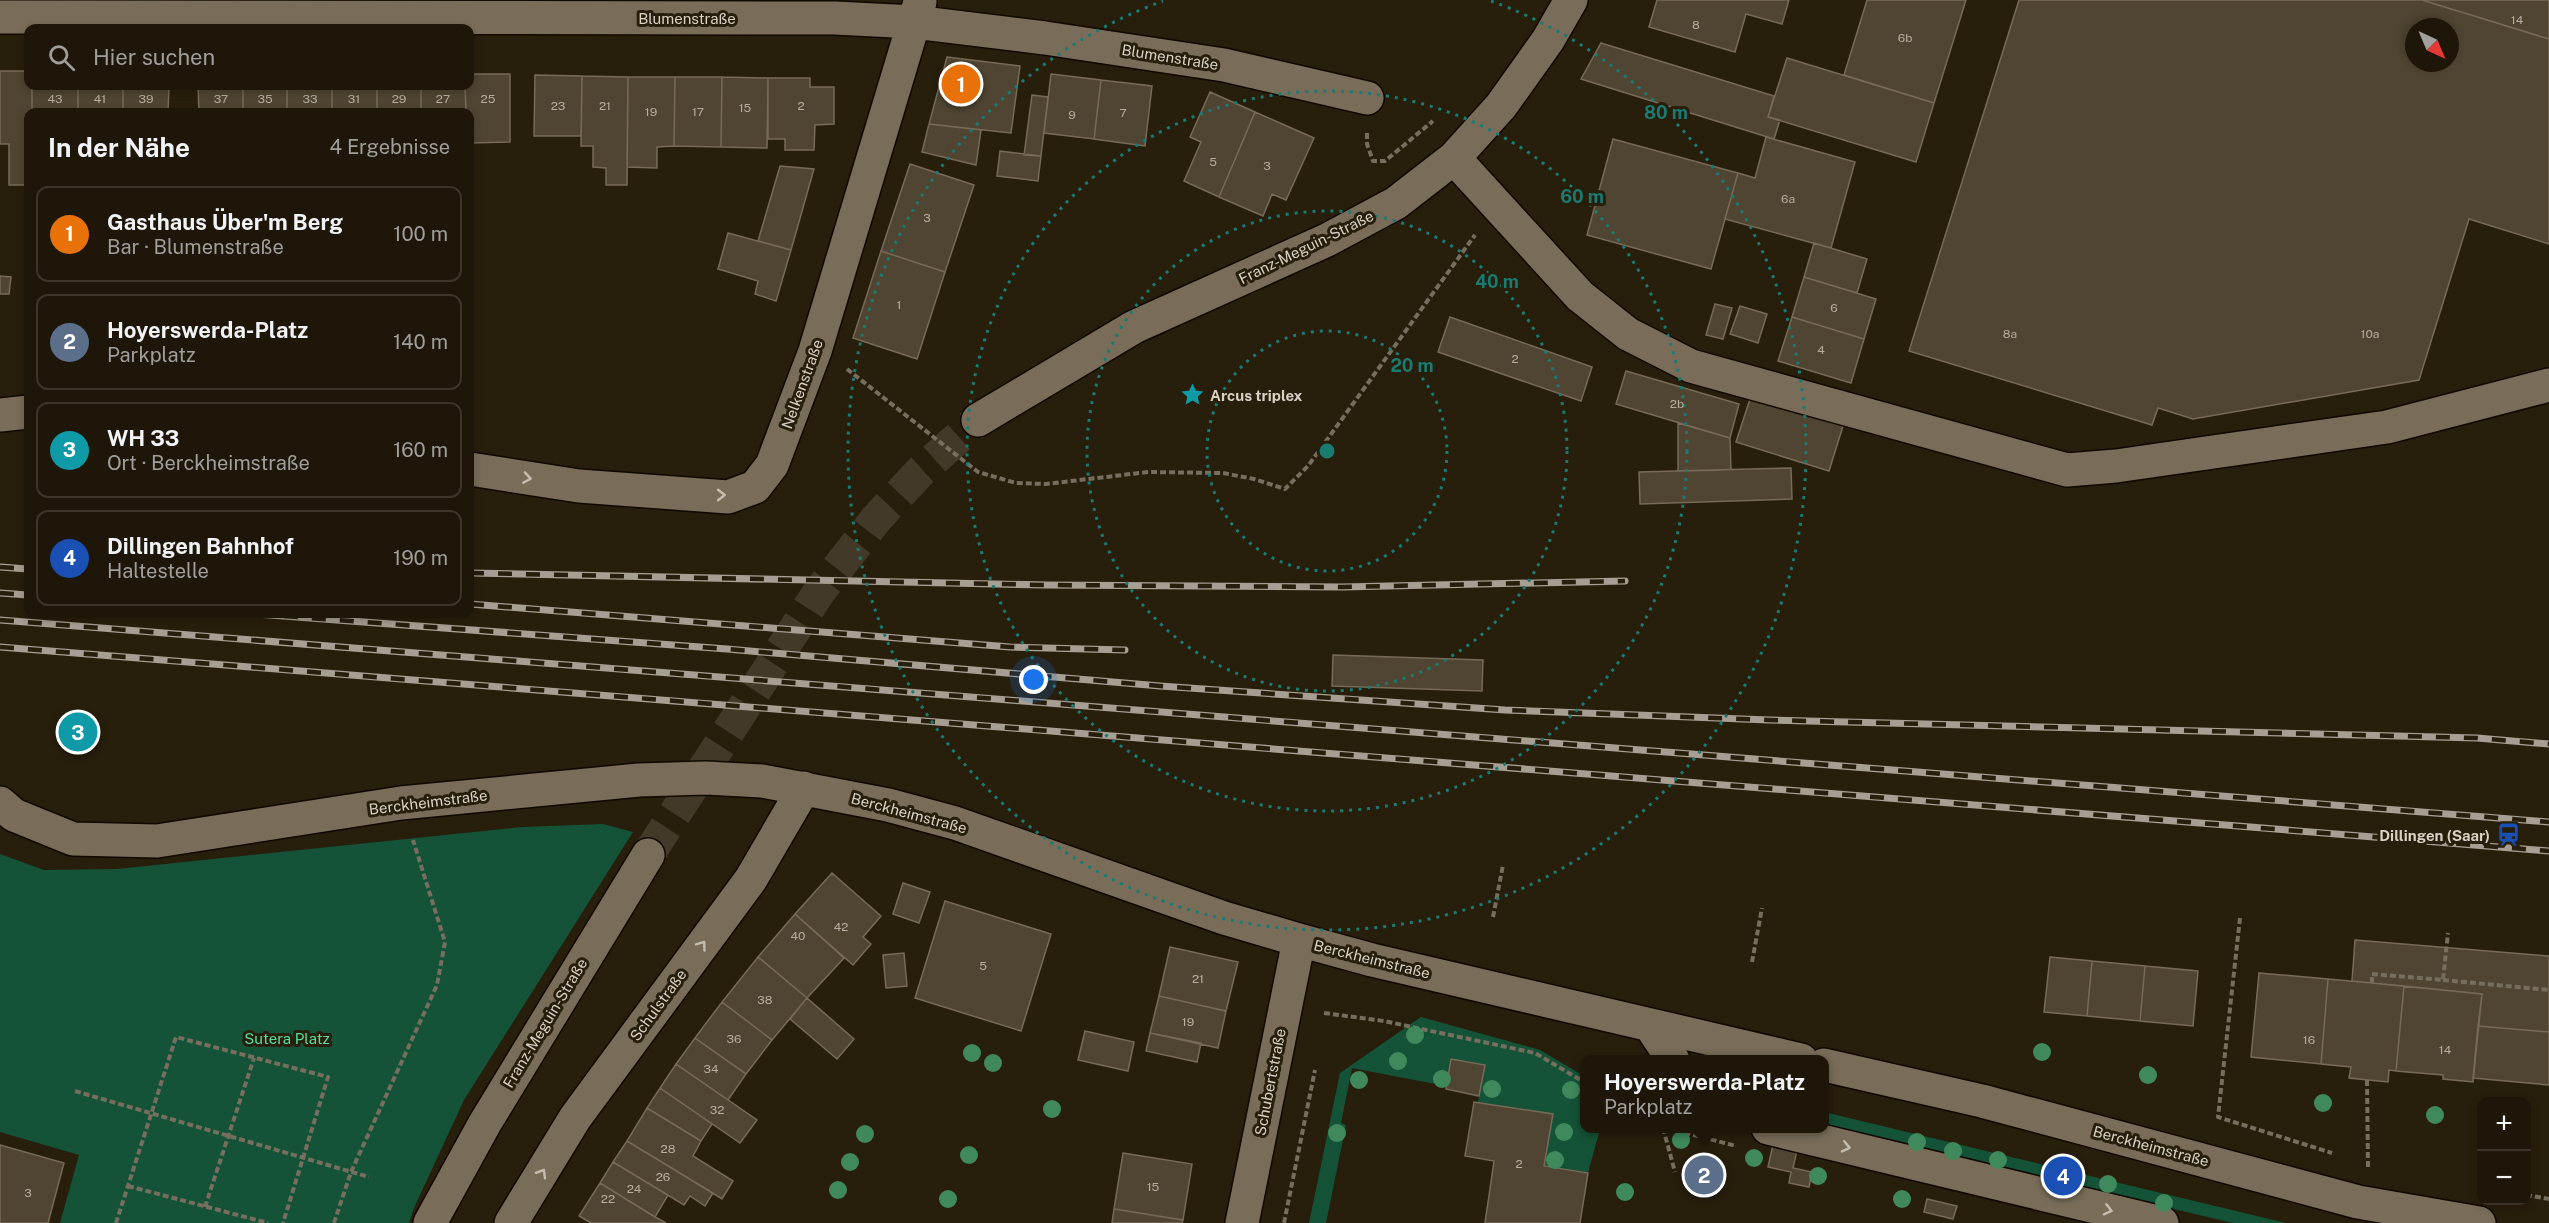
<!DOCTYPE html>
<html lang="de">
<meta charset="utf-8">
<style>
:root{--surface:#1e1609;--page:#261f12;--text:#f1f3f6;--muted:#a19f9c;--line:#3c352a;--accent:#db2777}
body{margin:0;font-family:"Public Sans",sans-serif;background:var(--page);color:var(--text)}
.controls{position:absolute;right:18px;bottom:18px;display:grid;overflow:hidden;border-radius:12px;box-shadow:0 3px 9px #0003}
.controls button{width:54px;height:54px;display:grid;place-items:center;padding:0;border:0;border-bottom:2px solid var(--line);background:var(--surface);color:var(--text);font:30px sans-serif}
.compass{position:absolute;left:2405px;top:18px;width:54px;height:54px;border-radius:50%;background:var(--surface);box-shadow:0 3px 9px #0003;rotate:136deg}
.you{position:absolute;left:1034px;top:680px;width:21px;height:21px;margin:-15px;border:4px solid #fff;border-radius:50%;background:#1a73e8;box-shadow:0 0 0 9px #1a73e833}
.badge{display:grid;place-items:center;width:39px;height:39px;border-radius:50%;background:var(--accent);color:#fff;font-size:20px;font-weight:700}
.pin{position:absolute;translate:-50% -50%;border:3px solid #fff;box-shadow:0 2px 6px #0006}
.popup{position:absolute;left:1580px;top:1055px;width:249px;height:78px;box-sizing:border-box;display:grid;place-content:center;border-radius:12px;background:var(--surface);filter:drop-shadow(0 2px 4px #0005);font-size:20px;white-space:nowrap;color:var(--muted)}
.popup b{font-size:22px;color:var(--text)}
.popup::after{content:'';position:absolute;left:50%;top:100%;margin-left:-12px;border:12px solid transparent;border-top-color:var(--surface)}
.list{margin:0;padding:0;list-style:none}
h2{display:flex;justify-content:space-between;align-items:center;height:78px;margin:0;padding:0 24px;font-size:26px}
h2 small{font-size:20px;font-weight:400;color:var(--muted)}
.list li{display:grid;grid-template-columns:39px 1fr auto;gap:18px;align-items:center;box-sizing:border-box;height:96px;margin:0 12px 12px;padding:0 12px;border:2px solid var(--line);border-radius:12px}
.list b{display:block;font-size:22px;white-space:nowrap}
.list p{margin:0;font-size:20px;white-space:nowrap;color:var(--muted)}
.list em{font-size:20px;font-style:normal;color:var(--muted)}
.icon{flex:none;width:33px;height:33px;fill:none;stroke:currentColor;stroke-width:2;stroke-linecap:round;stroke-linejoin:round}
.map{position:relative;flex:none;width:2549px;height:1223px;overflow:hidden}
.search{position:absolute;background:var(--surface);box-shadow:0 3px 9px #0003;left:24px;top:24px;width:450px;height:66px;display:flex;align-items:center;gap:15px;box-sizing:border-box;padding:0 21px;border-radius:12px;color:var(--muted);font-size:22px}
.panel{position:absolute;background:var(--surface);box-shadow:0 3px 9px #0003;left:24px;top:108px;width:450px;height:510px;border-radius:12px}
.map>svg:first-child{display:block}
</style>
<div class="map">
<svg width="2549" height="1223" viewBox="0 0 2549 1223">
<rect width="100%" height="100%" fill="#281e0c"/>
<path fill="#145337" d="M603 824 633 832 464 1100 414 1208 409 1223H60L79 1155 0 1132V854L44 870 117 869 522 827Z
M1421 1017 1540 1050 1584 1076V1128L1600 1129 1588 1173 1544 1166 1552 1114 1478 1102 1485 1065 1452 1059 1446 1086 1352 1068 1341 1123 1346 1125 1326 1223H1309L1340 1073Z
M1824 1112 2286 1223H2233L1824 1126Z"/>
<path fill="#504532" stroke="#776b57" stroke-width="1.5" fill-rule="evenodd" d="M1657 0H1789L1782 24 1746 14 1735 52 1649 27Z
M1867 0H1966L1934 103 1844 75Z
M2019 0H2422L2549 39V244L2469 219 2419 380 2193 419 2158 408 2152 425 1909 351ZM2414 27H2450V63H2414Z
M2422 0H2549V39Z
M1601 43 1774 96 1768 117 1780 120 1774 139 1581 79Z
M947 57 1020 66 1011 133 929 124Z
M1787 58 1934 103 1916 162 1768 117Z
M0 71H28V86H32V112H28V185H9V144H0Z
M470 74H510V142L470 143V112H466L465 86H470Z
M1051 74 1101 80 1094 139 1044 133Z
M535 75 582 76 581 136H534Z
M582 76 628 77 627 185H606V168L593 167V146H581Z
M628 77H675L674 146 657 147V168L627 167Z
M675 77H722L721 147 674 146Z
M722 77 768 78 767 148 721 147Z
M768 78H810V87H834V124L815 125 814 150H785V139H768Z
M1101 80 1152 86 1145 146 1094 139Z
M32 86H78V112H32Z
M78 86H123V112H78Z
M123 86H169L168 112H123Z
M198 86H243V112H199Z
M243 86H287V112H243Z
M287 86H332V112H287Z
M332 86H377V112H332Z
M377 86H421V112H377Z
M421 86H465L466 112H421Z
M1210 92 1255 112 1219 197 1184 181 1201 142 1190 137Z
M1032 95 1048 97 1041 156 1024 155Z
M1255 112 1314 138 1286 200 1272 194 1263 216 1219 197Z
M929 124 981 130 976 165 922 152Z
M1766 137 1855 162 1831 248 1725 219 1738 173 1755 178Z
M1613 139 1738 173 1711 269 1587 235Z
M1000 151 1041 156 1038 181 997 176Z
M910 164 974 185 945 272 881 251Z
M780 166 814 169 791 250 758 241Z
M728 233 791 250 776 301 755 294 758 281 718 269Z
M1814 243 1867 259 1857 293 1804 277Z
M881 251 945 272 917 359 853 338Z
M0 276 11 277 9 294H0Z
M1804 277 1876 299 1864 339 1792 317Z
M1715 304 1732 308 1723 339 1706 335Z
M1740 306 1767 314 1758 343 1730 334Z
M1450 317 1592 367 1581 401 1438 352Z
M1792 317 1864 339 1851 383 1778 361Z
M1626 371 1739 404 1730 438 1616 404Z
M1750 399 1843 426 1829 471 1736 442Z
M1678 423 1730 438 1731 470 1678 471Z
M1791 468 1792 499 1640 504 1639 472Z
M1333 655 1483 660 1482 691 1332 686Z
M832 873 881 916 863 937 871 944 853 965 795 914Z
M903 883 930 892 919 923 893 914Z
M945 901 1051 934 1021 1031 915 998Z
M795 914 844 958 807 998 758 957Z
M2355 940 2549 956V1032L2478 1026 2482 994 2352 981Z
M1170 947 1238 962 1226 1011 1159 996Z
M904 953 907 986 886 988 883 955Z
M758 957 807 998 772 1040 722 1002Z
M2050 957 2092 961 2087 1016 2044 1012Z
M2092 961 2145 966 2140 1021 2087 1016Z
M2145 966 2198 971 2193 1026 2140 1021Z
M2259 973 2328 979 2321 1064 2251 1057Z
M2328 979 2404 986 2396 1071 2389 1070 2388 1082 2349 1078 2351 1067 2321 1064Z
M2404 986 2482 994 2473 1082 2443 1079V1075L2396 1071Z
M1159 996 1226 1011 1218 1048 1150 1033Z
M807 998 854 1039 837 1059 790 1019Z
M722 1002 772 1040 746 1074 695 1038Z
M2478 1026 2549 1032V1085L2473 1078Z
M1085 1031 1134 1042 1128 1071 1078 1060Z
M1150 1033 1201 1043 1197 1062 1146 1051Z
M695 1038 746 1074 728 1100 676 1064Z
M1451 1059 1485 1065 1479 1096 1446 1089Z
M676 1064 757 1120 740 1143 660 1088Z
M660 1088 712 1124 701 1141 647 1108Z
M1474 1102 1553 1114 1544 1166 1588 1173 1580 1223H1485L1494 1161 1465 1156Z
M647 1108 701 1141 693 1156 733 1181 722 1199 627 1141Z
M627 1141 713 1193 705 1206 690 1196 684 1205 613 1162Z
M0 1145 64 1163 48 1223H0Z
M1773 1145 1797 1150 1793 1168 1812 1172 1809 1187 1789 1183 1791 1172 1768 1167Z
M1123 1153 1192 1164 1183 1220 1114 1209Z
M613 1162 668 1195 655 1217 600 1183Z
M600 1183 655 1217 666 1223H591L579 1216Z
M1927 1199 1957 1206 1953 1219 1924 1212Z
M1114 1209 1183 1220 1182 1223H1112Z"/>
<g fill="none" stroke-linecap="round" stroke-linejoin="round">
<path stroke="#423928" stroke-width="33" stroke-dasharray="33 16" stroke-linecap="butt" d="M648 855 819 592 877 518 920 472 978 420"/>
<defs>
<path id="minor" d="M0 17 835 18 914 22 1045 38 1224 65 1367 98
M1454 158 1580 296 1628 334 1691 366 2067 470 2116 466 2387 427 2549 385
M0 415 28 412
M978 420 1134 327 1327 240 1396 203 1454 158 1501 106 1548 40 1571 0
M470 469 579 486 728 497 755 487 772 465 815 351 920 2
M0 803 14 815 73 839 157 841 401 803 639 780 706 778 762 781 888 805 955 823 1224 918 1299 940 1372 960 1801 1060
M1650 1025 1673 1060
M1824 1065 1982 1101 2358 1202 2479 1223
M1768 1128 2162 1223
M430 1223 485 1123 648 855
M511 1223 575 1118 751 879 804 788
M1242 1223 1299 940"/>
</defs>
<use href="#minor" stroke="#110800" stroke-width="36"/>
<path stroke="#766e5f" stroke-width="4" stroke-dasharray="6 3" stroke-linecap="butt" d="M1367 133V144L1373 161H1385L1433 121
M847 369 978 472 1016 483 1046 484 1148 472 1223 473 1254 479 1285 489 1308 466 1475 235
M1493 917 1503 865
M2240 918 2218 1117 2332 1153
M1752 962 1762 908
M2443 980 2549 990
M2372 983V974L2443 980 2448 933
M1324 1013 1384 1021 1535 1053 1584 1082
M2367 1080 2368 1167
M75 1091 369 1177
M1663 1128 1675 1172
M1667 1128 1736 1146
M128 1186 268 1223
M2526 1195 2549 1199
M205 1207 254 1058
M116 1223 176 1037 328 1077 283 1223
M334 1223 351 1172 437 985 445 942 413 840
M1284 1223 1315 1070"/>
<use href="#minor" stroke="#796d59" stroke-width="33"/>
<defs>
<path id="rail" d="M0 567 28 569
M470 573 1046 585 1342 587 1625 581
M0 593 28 595
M470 604 1010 647 1125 650
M256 614 727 649 1160 686 1505 710 1769 720 2477 738 2549 744
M0 620 2549 822
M0 647 2549 851"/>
</defs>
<use href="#rail" stroke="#a79f93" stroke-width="7"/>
<use href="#rail" stroke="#281e0c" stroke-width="4.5" stroke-dasharray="14" stroke-linecap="butt"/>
</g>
<g fill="#40895d">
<circle cx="1415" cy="1035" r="9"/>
<circle cx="2042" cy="1052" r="9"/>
<circle cx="972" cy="1053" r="9"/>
<circle cx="1398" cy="1061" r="9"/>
<circle cx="993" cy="1063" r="9"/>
<circle cx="2148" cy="1075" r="9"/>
<circle cx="1442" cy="1079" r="9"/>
<circle cx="1359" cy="1080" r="9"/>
<circle cx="1492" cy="1089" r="9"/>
<circle cx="1571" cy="1090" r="9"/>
<circle cx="2323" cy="1103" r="9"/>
<circle cx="1052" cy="1109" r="9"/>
<circle cx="2435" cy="1115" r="9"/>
<circle cx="1564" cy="1132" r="9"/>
<circle cx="1337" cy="1133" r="9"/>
<circle cx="865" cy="1134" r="9"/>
<circle cx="1681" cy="1140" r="9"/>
<circle cx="1917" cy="1142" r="9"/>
<circle cx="1953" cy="1151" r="9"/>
<circle cx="969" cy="1155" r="9"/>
<circle cx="1754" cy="1158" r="9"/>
<circle cx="1555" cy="1160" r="9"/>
<circle cx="1998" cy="1160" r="9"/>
<circle cx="850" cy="1162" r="9"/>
<circle cx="1818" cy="1176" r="9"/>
<circle cx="2108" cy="1184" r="9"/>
<circle cx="838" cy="1190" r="9"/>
<circle cx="1625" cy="1192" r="9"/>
<circle cx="948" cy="1199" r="9"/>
<circle cx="1902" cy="1199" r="9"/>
<circle cx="2164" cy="1203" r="9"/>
</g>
<defs><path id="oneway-chevron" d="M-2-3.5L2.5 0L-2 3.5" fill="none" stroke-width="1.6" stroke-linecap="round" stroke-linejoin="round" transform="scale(1.5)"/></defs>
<g stroke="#c5bdb0">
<use href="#oneway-chevron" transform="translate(527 478) rotate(9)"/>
<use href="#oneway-chevron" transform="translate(721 495)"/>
<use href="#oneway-chevron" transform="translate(702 945) rotate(-54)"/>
<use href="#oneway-chevron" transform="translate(1846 1147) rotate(13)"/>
<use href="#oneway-chevron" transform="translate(542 1173) rotate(-59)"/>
<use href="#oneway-chevron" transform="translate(2108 1210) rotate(14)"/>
</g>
<g fill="none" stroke="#197b72" stroke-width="3" stroke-dasharray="3 6">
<circle cx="1327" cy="451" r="120"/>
<circle cx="1327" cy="451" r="240"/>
<circle cx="1327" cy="451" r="360"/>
<path d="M1491 1A479 479 0 1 1 1163 1"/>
</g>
<defs>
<symbol id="sight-bare" viewBox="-9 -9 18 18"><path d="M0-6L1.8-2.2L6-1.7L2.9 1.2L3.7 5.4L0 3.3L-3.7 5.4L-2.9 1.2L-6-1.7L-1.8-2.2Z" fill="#0f9aa8" stroke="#281e0c" stroke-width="2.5" paint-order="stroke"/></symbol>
<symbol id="station-bare" viewBox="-9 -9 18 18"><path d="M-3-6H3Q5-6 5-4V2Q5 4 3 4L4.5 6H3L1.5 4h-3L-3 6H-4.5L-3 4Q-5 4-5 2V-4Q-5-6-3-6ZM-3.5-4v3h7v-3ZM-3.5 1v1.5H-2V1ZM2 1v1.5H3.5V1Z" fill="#1a4fb4" stroke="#281e0c" stroke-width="2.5" paint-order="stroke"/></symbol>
</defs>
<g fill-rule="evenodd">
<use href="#sight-bare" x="1176" y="378" width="33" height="33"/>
<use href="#station-bare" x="2492" y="818" width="33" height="33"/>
</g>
<g text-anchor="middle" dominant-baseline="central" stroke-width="6" stroke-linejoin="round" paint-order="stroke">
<g font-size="12" fill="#b6aea1">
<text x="2517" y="20">14</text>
<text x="1696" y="25">8</text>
<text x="1905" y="38">6b</text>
<text x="55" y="99">43</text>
<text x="100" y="99">41</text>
<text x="146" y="99">39</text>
<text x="221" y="99">37</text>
<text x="265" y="99">35</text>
<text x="310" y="99">33</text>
<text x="354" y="99">31</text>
<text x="399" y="99">29</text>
<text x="443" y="99">27</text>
<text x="488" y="99">25</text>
<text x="558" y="106">23</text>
<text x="605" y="106">21</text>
<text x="801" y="106">2</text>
<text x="745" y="108">15</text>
<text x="651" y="112">19</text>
<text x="698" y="112">17</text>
<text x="1123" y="113">7</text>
<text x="1072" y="115">9</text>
<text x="1213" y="162">5</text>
<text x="1267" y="166">3</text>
<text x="1788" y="199">6a</text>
<text x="927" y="218">3</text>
<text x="899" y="305">1</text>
<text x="1834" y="308">6</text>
<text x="2010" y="334">8a</text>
<text x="2370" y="334">10a</text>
<text x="1821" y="350">4</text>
<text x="1515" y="359">2</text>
<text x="1677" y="404">2b</text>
<text x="841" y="927">42</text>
<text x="798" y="936">40</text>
<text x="983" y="966">5</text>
<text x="1198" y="979">21</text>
<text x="765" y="1000">38</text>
<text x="1188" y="1022">19</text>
<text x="734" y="1039">36</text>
<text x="2309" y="1040">16</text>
<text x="2445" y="1050">14</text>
<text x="711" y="1069">34</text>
<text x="717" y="1110">32</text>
<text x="668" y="1149">28</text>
<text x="1519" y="1164">2</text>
<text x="663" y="1177">26</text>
<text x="1153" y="1187">15</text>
<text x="634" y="1189">24</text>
<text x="28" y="1193">3</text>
<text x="608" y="1199">22</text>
</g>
<g font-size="15" fill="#d8d1c6" stroke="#281e0c">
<text x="687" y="18">Blumenstraße</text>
<text transform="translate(1170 57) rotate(9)">Blumenstraße</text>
<text transform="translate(1306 247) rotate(-26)">Franz-Meguin-Straße</text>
<text transform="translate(802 384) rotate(-70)">Nelkenstraße</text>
<text transform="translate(428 802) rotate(-7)">Berckheimstraße</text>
<text transform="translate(909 813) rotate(15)">Berckheimstraße</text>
<text transform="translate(1372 959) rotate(14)">Berckheimstraße</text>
<text transform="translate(658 1005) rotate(-54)">Schulstraße</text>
<text transform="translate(545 1023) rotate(-59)">Franz-Meguin-Straße</text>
<text transform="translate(1270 1082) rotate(-79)">Schubertstraße</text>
<text transform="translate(2151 1146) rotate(15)">Berckheimstraße</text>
</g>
<g font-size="15" font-weight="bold" fill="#d8d1c6" stroke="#281e0c" text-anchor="start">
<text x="1210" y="395">Arcus triplex</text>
<text x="2490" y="835" text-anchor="end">Dillingen (Saar)</text>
</g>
<g font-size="15" fill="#53e09f" stroke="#281e0c">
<text x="287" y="1038">Sutera Platz</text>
</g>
</g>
<circle cx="1327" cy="451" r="9" fill="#197b72" stroke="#281e0c" stroke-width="3"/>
<g font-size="18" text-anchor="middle" font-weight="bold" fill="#197b72" stroke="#281e0c" stroke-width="6" stroke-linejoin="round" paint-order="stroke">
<text x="1666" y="119">80 m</text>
<text x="1582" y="203">60 m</text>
<text x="1497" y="288">40 m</text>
<text x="1412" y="372">20 m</text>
</g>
</svg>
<div class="controls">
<button>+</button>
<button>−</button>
</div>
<svg class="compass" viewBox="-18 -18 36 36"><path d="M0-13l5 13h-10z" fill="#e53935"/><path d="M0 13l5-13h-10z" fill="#a19f9c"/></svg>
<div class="you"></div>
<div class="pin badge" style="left:961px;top:84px;background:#e8710a">1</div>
<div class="pin badge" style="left:1704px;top:1175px;background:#5c6f8a">2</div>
<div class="popup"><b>Hoyerswerda-Platz</b>Parkplatz</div>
<div class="pin badge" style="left:78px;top:732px;background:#0f9aa8">3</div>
<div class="pin badge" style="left:2063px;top:1176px;background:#1a4fb4">4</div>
<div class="search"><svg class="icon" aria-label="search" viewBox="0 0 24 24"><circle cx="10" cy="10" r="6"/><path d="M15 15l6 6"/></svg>Hier suchen</div>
<section class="panel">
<h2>In der Nähe<small>4 Ergebnisse</small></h2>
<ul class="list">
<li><span class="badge" style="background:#e8710a">1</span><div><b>Gasthaus Über'm Berg</b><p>Bar · Blumenstraße</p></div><em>100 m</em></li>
<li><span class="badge" style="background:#5c6f8a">2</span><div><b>Hoyerswerda-Platz</b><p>Parkplatz</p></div><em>140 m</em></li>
<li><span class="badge" style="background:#0f9aa8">3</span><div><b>WH 33</b><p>Ort · Berckheimstraße</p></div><em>160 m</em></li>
<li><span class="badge" style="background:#1a4fb4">4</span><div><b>Dillingen Bahnhof</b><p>Haltestelle</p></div><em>190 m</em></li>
</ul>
</section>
</div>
